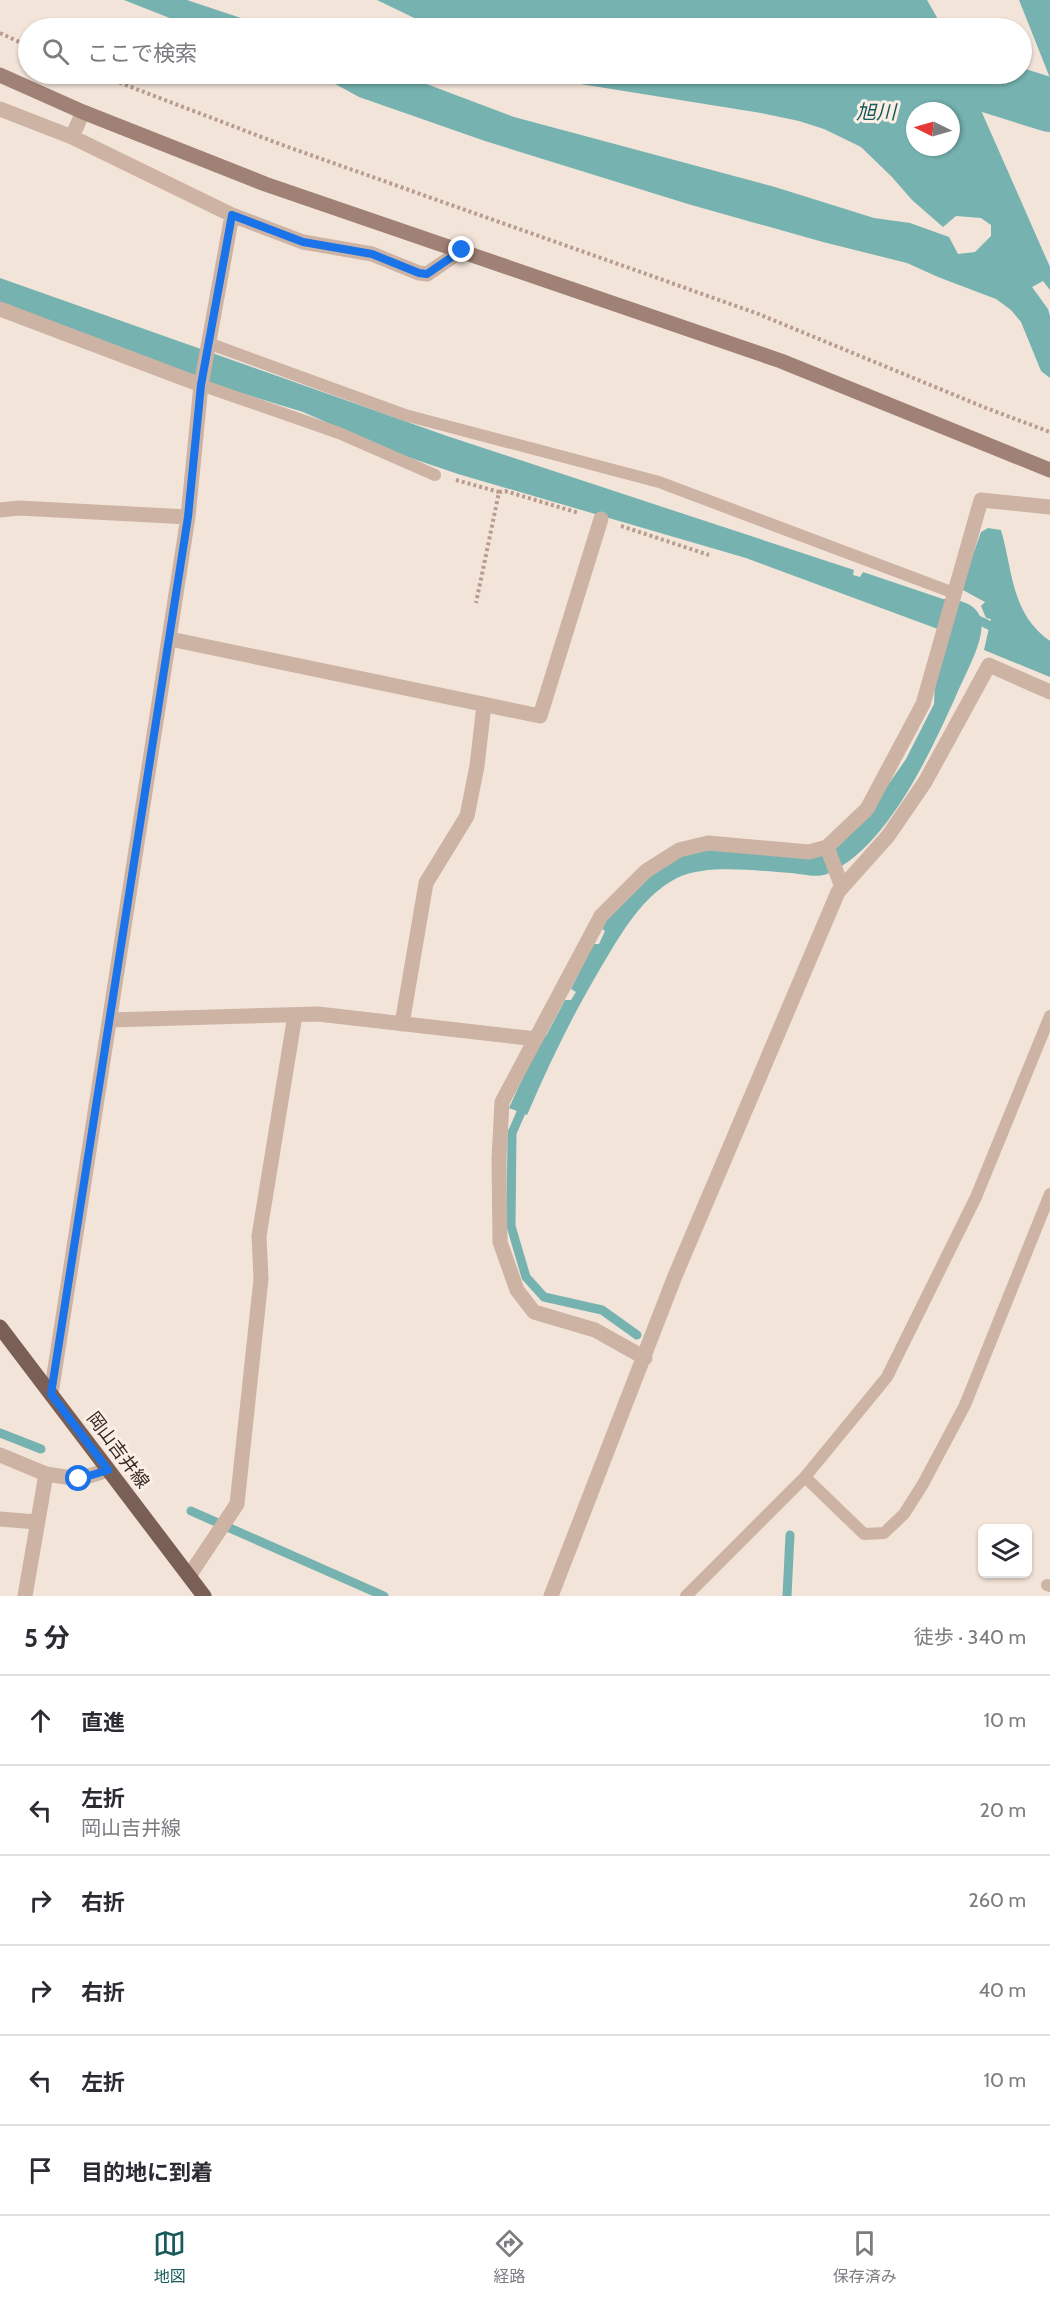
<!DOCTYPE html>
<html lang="ja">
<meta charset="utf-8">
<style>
:root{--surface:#fff;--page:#f7f7f7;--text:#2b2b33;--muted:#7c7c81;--line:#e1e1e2;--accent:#195b5a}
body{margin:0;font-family:Cabin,"Noto Sans JP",sans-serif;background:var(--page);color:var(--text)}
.controls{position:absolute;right:18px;bottom:18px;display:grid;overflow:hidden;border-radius:9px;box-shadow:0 2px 4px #0004}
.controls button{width:54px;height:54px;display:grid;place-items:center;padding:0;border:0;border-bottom:2px solid var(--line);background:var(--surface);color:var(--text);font:30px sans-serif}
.compass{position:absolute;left:906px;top:102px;width:54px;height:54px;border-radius:50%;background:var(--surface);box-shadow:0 2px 4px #0004;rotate:275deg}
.stop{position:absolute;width:18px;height:18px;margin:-14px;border:4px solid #1a73e8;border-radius:50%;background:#fff}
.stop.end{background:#1a73e8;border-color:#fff;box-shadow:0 2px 6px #0008}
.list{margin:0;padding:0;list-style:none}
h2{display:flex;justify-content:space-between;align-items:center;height:78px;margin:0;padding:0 24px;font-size:26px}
h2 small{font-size:20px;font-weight:400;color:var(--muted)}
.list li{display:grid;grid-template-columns:39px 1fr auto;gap:18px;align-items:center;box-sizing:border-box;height:90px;padding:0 24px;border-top:2px solid var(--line)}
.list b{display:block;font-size:22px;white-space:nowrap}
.list p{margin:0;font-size:20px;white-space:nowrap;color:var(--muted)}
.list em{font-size:20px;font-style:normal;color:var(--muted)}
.icon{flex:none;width:33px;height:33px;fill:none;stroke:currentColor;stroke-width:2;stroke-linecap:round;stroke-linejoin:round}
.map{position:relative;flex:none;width:1050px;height:1596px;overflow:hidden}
.search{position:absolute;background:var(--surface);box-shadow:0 2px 4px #0004;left:18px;right:18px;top:18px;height:66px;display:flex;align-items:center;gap:15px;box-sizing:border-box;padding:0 21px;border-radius:33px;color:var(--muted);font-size:22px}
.sheet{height:618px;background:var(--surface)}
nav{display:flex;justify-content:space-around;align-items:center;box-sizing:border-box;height:84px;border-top:2px solid var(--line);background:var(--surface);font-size:16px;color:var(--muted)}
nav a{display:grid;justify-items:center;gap:3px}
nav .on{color:var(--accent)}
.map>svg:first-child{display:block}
</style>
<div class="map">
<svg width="1050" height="1596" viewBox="0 0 1050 1596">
<rect width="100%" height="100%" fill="#f3e4d9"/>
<path fill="#75b2b0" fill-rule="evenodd" d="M124 0H187L271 28H195Z
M377 0H927L943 28H435Z
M1019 0H1050V78Z
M317 74H400L514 117 775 187 874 218 910 223 949 237 958 254 975 252 991 236V225L981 218 956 216 943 227 912 200 892 177 861 147 824 129 799 121 761 113 543 78 533 74H965L1050 267V290L1043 281 1032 287 1048 309 1050 316V378L1041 371 1021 322 1011 310 996 299 938 277 907 263 823 242 688 204 485 141 359 97ZM915 111H951V147H915Z
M0 278 447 436 854 570 853 575 860 577 863 572 943 599C977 600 989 615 977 648 971 665 962 681 955 698 929 755 887 848 827 874 818 878 801 874 791 873 759 871 708 864 679 877 666 883 652 895 643 905 626 924 613 947 600 969 572 1016 549 1064 527 1115L509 1108 542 1036H546L565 1000H571L576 992 571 989 593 944H599L605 931 601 928 627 894 680 855 710 850 816 857 874 805 906 759 934 704 935 680 946 632 746 558 458 474 399 454 303 412 225 388 0 302Z
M988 528 1001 530C1013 571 1011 614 1050 641V677L984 650 991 619 986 618 981 606 985 602 961 589 981 532Z"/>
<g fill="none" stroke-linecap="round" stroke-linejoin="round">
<path stroke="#75b2b0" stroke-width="9" d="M972 617 999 630
M526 1101 512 1133 511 1226 526 1277 544 1297 602 1310 637 1335
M0 1433 41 1449
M191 1511 384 1596
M787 1596 790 1535"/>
<path stroke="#75b2b0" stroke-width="54" d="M951 74 1050 105"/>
<path stroke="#b89c8e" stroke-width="4" stroke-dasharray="3 3" stroke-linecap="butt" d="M0 33 28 46
M97 74 285 146 756 313 986 408 1050 432
M456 480 499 492 476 603
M499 492 505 491 579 513
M621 526 709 555"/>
<path stroke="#ccb3a4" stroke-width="12" d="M208 343 405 415 659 482 954 593
M201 385 339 433 435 475
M805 1477 864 1534 884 1533 904 1514 923 1484 965 1405 1050 1194
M1047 1585 1050 1586
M686 1596 805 1477 887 1377 976 1197 1050 1016"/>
<path stroke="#ccb3a4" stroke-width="15" d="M0 109 72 137
M83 112 72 137 232 215 303 242 372 254 419 273 427 274 462 250
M0 309 201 385
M0 510 19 508 188 517
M170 639 540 716 601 519
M842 887 827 847 867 809 923 704 981 500 1050 507
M110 1020 318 1014 536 1039
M402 1024 426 883 467 816 477 766 484 705
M645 1358 595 1330 534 1312 517 1290 500 1242 499 1159 502 1102 601 916 646 871 679 850 708 843 809 852 827 847
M51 1394 188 517 201 385 232 215
M0 1455 46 1474
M0 1519 36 1522
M189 1576 237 1504 261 1279 259 1236 295 1015
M25 1596 46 1474 79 1479 108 1470
M551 1596 675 1276 838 892 888 836 925 782 989 665 1050 692"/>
<path stroke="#a08175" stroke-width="15" d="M0 75 83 112 265 184 781 361 1050 470"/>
<path stroke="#7a5f56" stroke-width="15" d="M0 1327 204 1596"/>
</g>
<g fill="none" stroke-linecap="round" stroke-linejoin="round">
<path stroke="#1a73e8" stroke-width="8" d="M79 1479 108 1470 51 1394 188 517 201 385 232 215 303 242 372 254 419 273 427 274 462 250"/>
</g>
<g text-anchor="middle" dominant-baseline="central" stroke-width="6" stroke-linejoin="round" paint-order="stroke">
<g font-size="18" fill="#372a26" stroke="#fbefe5">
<text transform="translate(118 1450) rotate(53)">岡山吉井線</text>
</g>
<g font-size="20" font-style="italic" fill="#195b5a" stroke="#fbefe5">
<text x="876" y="112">旭川</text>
</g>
</g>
</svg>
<div class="controls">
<button><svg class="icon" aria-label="layers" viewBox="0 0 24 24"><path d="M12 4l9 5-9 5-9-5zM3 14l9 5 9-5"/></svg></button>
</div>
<svg class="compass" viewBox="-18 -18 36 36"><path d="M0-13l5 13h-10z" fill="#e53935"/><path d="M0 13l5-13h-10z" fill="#7c7c81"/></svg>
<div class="stop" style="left:79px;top:1479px"></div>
<div class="stop end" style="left:462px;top:250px"></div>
<div class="search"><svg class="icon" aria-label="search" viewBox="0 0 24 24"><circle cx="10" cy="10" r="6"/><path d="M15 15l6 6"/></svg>ここで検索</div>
</div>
<section class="sheet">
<h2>5 分<small>徒歩 · 340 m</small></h2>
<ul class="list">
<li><svg class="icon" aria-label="ahead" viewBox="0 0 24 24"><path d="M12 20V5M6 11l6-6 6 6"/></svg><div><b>直進</b></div><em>10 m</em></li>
<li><svg class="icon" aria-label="left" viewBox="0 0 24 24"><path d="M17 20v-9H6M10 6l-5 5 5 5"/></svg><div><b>左折</b><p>岡山吉井線</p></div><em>20 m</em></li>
<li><svg class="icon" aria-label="right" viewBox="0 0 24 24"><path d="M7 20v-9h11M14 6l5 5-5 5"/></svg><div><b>右折</b></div><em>260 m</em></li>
<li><svg class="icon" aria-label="right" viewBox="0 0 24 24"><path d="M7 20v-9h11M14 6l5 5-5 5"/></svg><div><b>右折</b></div><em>40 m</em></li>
<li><svg class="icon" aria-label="left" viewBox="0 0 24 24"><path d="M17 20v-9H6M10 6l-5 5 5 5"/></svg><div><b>左折</b></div><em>10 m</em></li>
<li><svg class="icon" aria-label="arrive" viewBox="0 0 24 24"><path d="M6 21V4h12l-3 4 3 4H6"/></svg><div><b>目的地に到着</b></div></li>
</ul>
</section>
<nav>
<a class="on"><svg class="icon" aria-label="map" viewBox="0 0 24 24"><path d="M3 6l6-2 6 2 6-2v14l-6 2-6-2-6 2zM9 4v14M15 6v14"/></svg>地図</a>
<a><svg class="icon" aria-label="directions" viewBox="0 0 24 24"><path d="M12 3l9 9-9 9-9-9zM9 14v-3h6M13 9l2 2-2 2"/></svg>経路</a>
<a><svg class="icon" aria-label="saved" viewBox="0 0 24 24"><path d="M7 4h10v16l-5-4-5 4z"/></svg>保存済み</a>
</nav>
